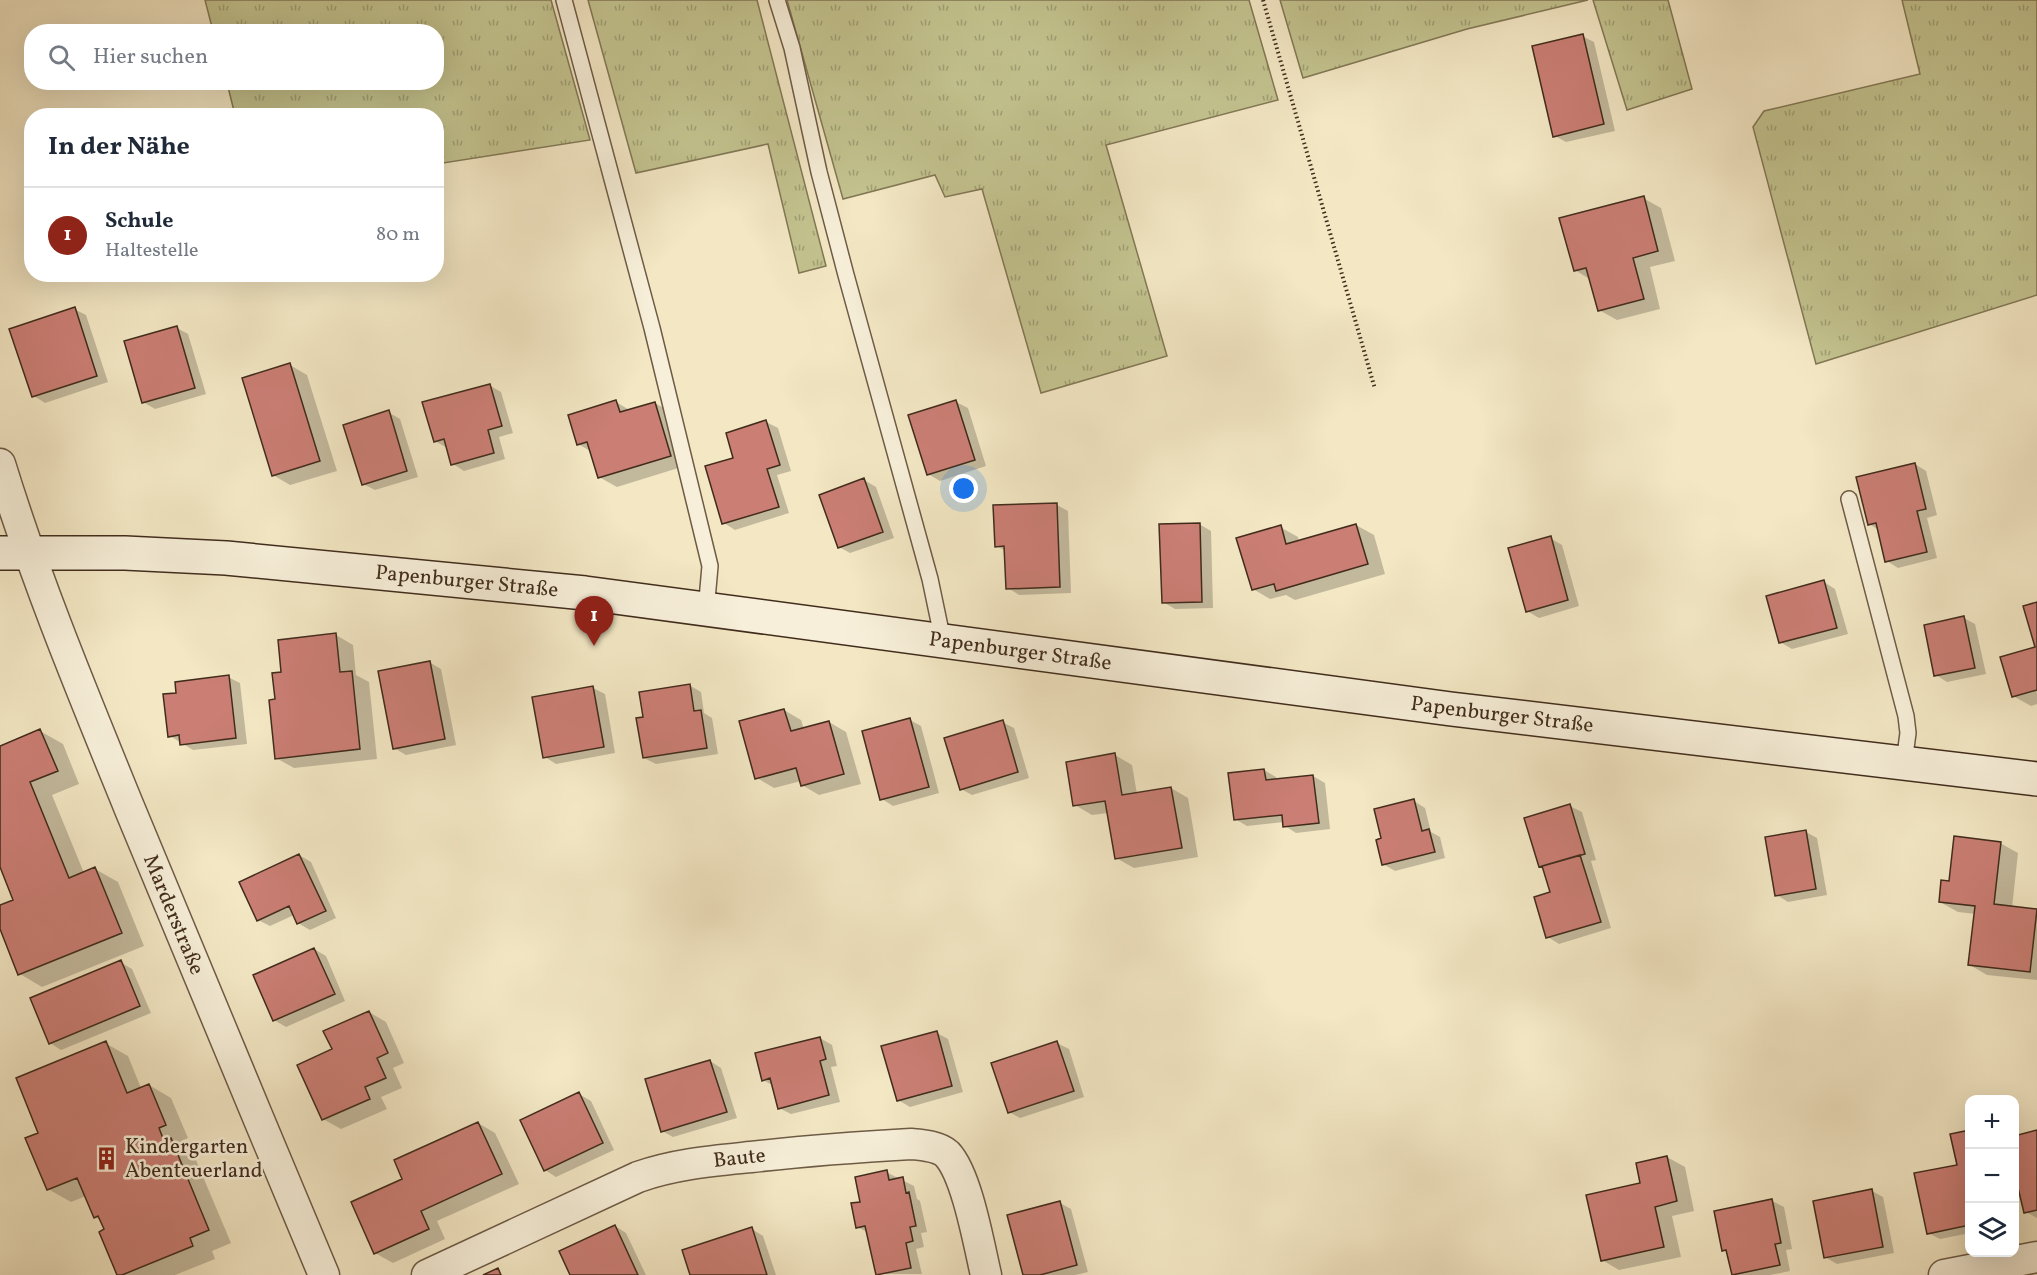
<!DOCTYPE html>
<html lang="de">
<meta charset="utf-8">
<style>
:root{--surface:#fff;--page:#f2f2f3;--text:#1f2937;--muted:#747a83;--line:#e0e1e3;--accent:#8f2418}
body{margin:0;font-family:Vollkorn,serif;background:var(--page);color:var(--text)}
.controls{position:absolute;right:18px;bottom:18px;display:grid;overflow:hidden;border-radius:12px;box-shadow:0 6px 24px #0002}
.controls button{width:54px;height:54px;display:grid;place-items:center;padding:0;border:0;border-bottom:2px solid var(--line);background:var(--surface);color:var(--text);font:30px sans-serif}
.you{position:absolute;left:964px;top:489px;width:21px;height:21px;margin:-15px;border:4px solid #fff;border-radius:50%;background:#1a73e8;box-shadow:0 0 0 9px #1a73e833}
.badge{display:grid;place-items:center;width:39px;height:39px;border-radius:50%;background:var(--accent);color:#fff;font-size:20px;font-weight:700}
.pin{position:absolute;translate:-50% -50px;filter:drop-shadow(0 2px 3px #0008)}
.pin::after{content:'';position:absolute;top:32px;width:21px;height:18px;background:inherit;clip-path:polygon(0 0,100% 0,50% 100%)}
.list{margin:0;padding:0;list-style:none}
h2{display:flex;justify-content:space-between;align-items:center;height:78px;margin:0;padding:0 24px;font-size:26px}
h2 small{font-size:20px;font-weight:400;color:var(--muted)}
.list li{display:grid;grid-template-columns:39px 1fr auto;gap:18px;align-items:center;box-sizing:border-box;height:96px;padding:0 24px;border-top:2px solid var(--line)}
.list b{display:block;font-size:22px;white-space:nowrap}
.list p{margin:0;font-size:20px;white-space:nowrap;color:var(--muted)}
.list em{font-size:20px;font-style:normal;color:var(--muted)}
.icon{flex:none;width:33px;height:33px;fill:none;stroke:currentColor;stroke-width:2;stroke-linecap:round;stroke-linejoin:round}
.map{position:relative;flex:none;width:2037px;height:1275px;overflow:hidden}
.search{position:absolute;background:var(--surface);box-shadow:0 6px 24px #0002;left:24px;top:24px;width:420px;height:66px;display:flex;align-items:center;gap:15px;box-sizing:border-box;padding:0 21px;border-radius:24px;color:var(--muted);font-size:22px}
.panel{position:absolute;background:var(--surface);box-shadow:0 6px 24px #0002;left:24px;top:108px;width:420px;height:174px;border-radius:24px}
.map>svg:first-child{display:block}
</style>
<div class="map">
<svg width="2037" height="1275" viewBox="0 0 2037 1275">
<defs>
<pattern id="grass-tufts" width="24" height="20" patternUnits="userSpaceOnUse" patternTransform="scale(1.5)"><rect width="24" height="20" fill="#c3c38f"/><path d="M3 7l-1-3M5 7V3M7 7l1-3M15 17l-1-3M17 17v-4M19 17l1-3" fill="none" stroke="#a09f74"/></pattern>
</defs>
<rect width="100%" height="100%" fill="#f3e7c4"/>
<filter id="stains"><feTurbulence type="fractalNoise" baseFrequency=".00333" numOctaves="4"/><feColorMatrix values="0 0 0 0 .2 0 0 0 0 .09 0 0 0 0 .02 0 0 0 .5 -.17"/></filter>
<radialGradient id="worn" r=".72"><stop offset=".6" stop-color="#630" stop-opacity="0"/><stop offset="1" stop-color="#630" stop-opacity=".3"/></radialGradient>
<path fill="url(#grass-tufts)" stroke="#827856" stroke-width="1.5" d="M205 0H551L590 140 437 164 436 116 235 115 227 83 436 82V32L213 31Z
M588 0H757L826 266 799 273 768 144 636 173Z
M787 0H1249L1278 100 1106 145 1167 356 1041 393 982 189 945 197 935 175 843 199Z
M1280 0H1588L1467 29 1303 78Z
M1593 0H1668L1692 89 1627 110Z
M1902 0H2037V295L1816 364 1753 127 1764 111 1920 74Z"/>
<path fill="#0003" d="M1582 36 1594 42 1615 131 1566 142 1555 136Z
M1643 198 1661 208 1675 261 1650 267 1660 309 1617 320 1599 310 1591 280 1575 270Z
M74 309 86 315 108 382 45 403 34 396Z
M177 328 188 334 206 394 155 409 143 402Z
M290 365 307 375 337 471 290 485 273 475Z
M489 385 501 392 513 433 499 437 505 459 464 471 453 464 447 448 435 441Z
M616 402 631 411 655 403 672 413 688 465 617 487 599 477 592 452 578 444Z
M956 402 968 408 986 466 940 481 928 474Z
M388 412 400 419 418 477 375 490 363 484Z
M766 422 778 428 791 471 777 475 789 513 735 530 724 523 735 459Z
M1915 464 1926 471 1937 515 1927 518 1937 558 1898 568 1887 561 1879 530 1869 524Z
M864 480 876 487 894 538 850 553 839 547Z
M1057 505 1068 511 1071 593 1019 595 1008 588 1006 551 996 546Z
M1199 524 1211 531 1213 608 1175 609 1163 602Z
M1356 525 1374 535 1385 574 1295 600 1286 595 1270 599 1253 589 1280 527 1298 537 1299 542Z
M1550 538 1562 545 1579 606 1539 618 1527 611Z
M1824 582 1835 589 1848 634 1792 649 1780 642Z
M2037 604V704L2031 706 2013 696 2037 648Z
M1964 618 1975 624 1986 674 1947 682 1936 675Z
M336 635 353 645 356 675 369 682 377 759 294 768 276 758 277 701 283 673Z
M429 662 441 669 456 745 406 755 394 748Z
M228 677 240 683 247 744 193 750 170 736 178 694Z
M689 685 701 692 704 713 712 718 718 754 656 764 644 758 645 718Z
M593 688 605 694 615 753 556 764 545 757Z
M784 710 801 720 804 729 829 722 846 732 861 784 819 795 802 785 801 781 774 788 757 778Z
M910 720 921 726 939 793 893 806 882 799Z
M1002 722 1014 728 1029 778 972 795 961 789Z
M40 731 63 744 79 784 52 795 84 873 95 869 118 882 144 946 42 987 20 974 0 925V906L15 900 0 863V747Z
M1115 755 1132 765 1137 794 1171 788 1188 798 1198 857 1134 868 1116 858 1108 813 1092 815 1075 805Z
M1264 770 1276 777V781L1313 776 1325 783 1330 829 1296 833 1285 826 1284 822 1247 826 1235 819Z
M1414 801 1425 808 1431 832 1440 837 1445 858 1395 871 1383 864V839Z
M1570 806 1582 812 1596 860 1591 861 1611 928 1559 944 1548 937 1552 893 1545 869 1540 866Z
M1806 832 1817 838 1827 895 1788 902 1777 895Z
M2000 843 2018 853 2012 908 2037 911V980L1987 975 1970 965 1976 914 1958 912 1940 902 1950 882Z
M299 855 311 862 336 918 310 930 298 923 294 915 270 926 258 920Z
M314 949 326 956 345 1001 286 1027 274 1020Z
M120 962 132 969 151 1013 61 1050 50 1043Z
M369 1012 386 1022 404 1063 393 1068 402 1088 381 1097 387 1109 341 1129 323 1119 334 1050Z
M937 1033 948 1039 963 1092 910 1107 898 1100Z
M820 1038 832 1045 837 1066 831 1067 840 1102 791 1114 779 1108 774 1086 763 1080Z
M105 1043 128 1056 141 1088 149 1085 171 1098 188 1138 181 1141 183 1147 193 1153 231 1243 212 1251 215 1259 175 1275H119L106 1230 102 1221 95 1217 86 1196 71 1202 48 1189 40 1134Z
M1057 1043 1069 1049 1084 1097 1020 1118 1009 1112Z
M710 1061 721 1068 737 1118 673 1137 662 1131Z
M579 1094 591 1101 614 1150 556 1177 545 1170Z
M478 1123 495 1133 519 1184 437 1221 445 1239 393 1263 375 1253 404 1180Z
M1970 1131V1233L1940 1239 1928 1233 1959 1166Z
M2037 1132V1218L2026 1212Z
M1667 1157 1685 1167 1694 1211 1672 1216 1681 1257 1619 1270 1602 1260 1642 1184Z
M886 1172 914 1186 917 1199 920 1201 927 1232 921 1233 924 1247 916 1249 922 1274H877L869 1233 857 1227 862 1203Z
M1872 1191 1883 1197 1894 1253 1837 1264 1825 1257Z
M1772 1201 1784 1207 1792 1249 1786 1250 1790 1271 1770 1275H1735L1733 1274 1729 1253 1723 1250Z
M1060 1203 1071 1209 1088 1272 1075 1275H1025Z
M615 1226 626 1233 646 1275H572Z
M752 1229 763 1236 776 1275H692Z"/>
<path fill="#ca7e74" stroke="#412c1c" stroke-width="1.5" d="M1583 34 1604 124 1553 137 1532 46Z
M1644 196 1658 251 1633 258 1644 299 1598 311 1586 268 1574 271 1559 218Z
M75 307 97 376 32 397 9 329Z
M177 326 195 388 142 403 124 341Z
M290 363 320 461 272 476 242 378Z
M490 384 502 426 488 430 494 453 451 465 444 439 434 442 422 402Z
M616 400 620 412 655 402 671 456 598 478 587 442 577 445 568 415Z
M956 400 975 460 927 475 908 415Z
M389 410 407 471 362 485 343 425Z
M766 420 780 465 767 469 779 507 722 524 705 466 733 458 726 433Z
M1915 463 1926 509 1917 511 1927 552 1885 562 1876 523 1868 525 1856 477Z
M864 478 883 532 838 548 819 495Z
M1057 503 1060 587 1006 589 1004 546 995 547 993 505Z
M1200 523 1202 602 1162 603 1159 524Z
M1356 524 1368 564 1276 591 1274 584 1252 590 1236 538 1281 525 1286 544Z
M1551 536 1568 600 1526 612 1508 548Z
M1824 580 1837 628 1779 643 1766 596Z
M2037 602V690L2012 697 2000 657 2035 647 2023 606Z
M1964 616 1975 668 1934 676 1924 625Z
M336 633 340 672 352 671 360 749 275 759 269 700 275 699 272 673 281 672 278 640Z
M430 661 445 739 393 749 378 671Z
M229 675 236 738 180 745 179 735 168 737 163 694 176 693 175 682Z
M690 684 694 711 701 710 707 748 643 758 636 718 643 717 639 692Z
M593 686 604 747 543 758 532 697Z
M784 709 791 731 829 721 844 774 801 786 796 768 755 779 739 721Z
M910 718 929 787 880 800 862 731Z
M1003 720 1018 772 960 790 944 738Z
M40 729 58 771 30 782 69 878 95 867 122 933 18 975 0 929V905L13 900 0 867V746Z
M1115 753 1122 795 1171 787 1182 848 1115 859 1105 801 1073 806 1066 762Z
M1264 769 1266 780 1313 775 1319 823 1283 827 1282 815 1234 820 1228 773Z
M1414 799 1422 831 1429 829 1435 852 1382 865 1376 840 1381 838 1374 809Z
M1570 804 1585 854 1539 867 1524 818Z
M1806 830 1816 889 1775 896 1765 837Z
M1954 836 2001 842 1994 904 2037 909 2030 972 1968 965 1975 906 1939 902 1941 880 1949 881Z
M299 854 326 911 297 924 289 906 257 921 239 882Z
M1580 855 1601 922 1546 938 1534 897 1550 892 1542 866Z
M314 948 335 994 273 1021 253 975Z
M121 960 140 1006 49 1044 30 998Z
M369 1011 388 1053 377 1058 386 1078 365 1087 370 1099 322 1120 297 1065 332 1049 323 1031Z
M937 1031 952 1086 897 1101 881 1046Z
M820 1037 826 1059 820 1061 829 1095 778 1109 770 1078 762 1081 755 1053Z
M106 1041 127 1093 149 1084 166 1125 159 1128 164 1141 171 1138 209 1230 190 1238 193 1246 122 1275H117L99 1232 104 1229 98 1216 94 1218 77 1178 47 1190 25 1138 38 1133 16 1078Z
M1057 1041 1074 1091 1008 1113 991 1063Z
M710 1060 727 1112 661 1132 645 1079Z
M579 1092 603 1143 544 1171 520 1120Z
M478 1122 502 1174 421 1211 429 1229 374 1254 351 1202 402 1179 394 1160Z
M1970 1130V1225L1927 1234 1914 1173 1957 1165 1950 1134Z
M2037 1130V1210L2024 1213 2014 1171V1136Z
M1667 1156 1677 1201 1655 1207 1664 1247 1601 1261 1586 1195 1640 1183 1636 1163Z
M887 1170 889 1180 903 1177 906 1193 909 1192 916 1226 910 1227 913 1241 906 1243 911 1268 876 1275 865 1226 856 1228 851 1203 860 1202 855 1177Z
M1872 1189 1883 1247 1824 1258 1813 1201Z
M1772 1199 1781 1243 1775 1244 1780 1265 1732 1275 1726 1250 1722 1251 1714 1211Z
M1060 1201 1077 1265 1040 1275H1023L1007 1215Z
M615 1225 638 1275H570L559 1251Z
M752 1227 767 1275H690L682 1250Z
M498 1268 501 1275H483Z"/>
<g fill="none" stroke-linecap="round" stroke-linejoin="round">
<defs>
<path id="lane" d="M564 0 652 328 710 566 706 611
M777 0 792 48 819 172 846 275 930 579 943 641
M1849 499 1906 716 1908 733 1904 763"/>
<g id="street">
<path id="s1" d="M0 464C36 581 83 694 129 807 193 964 259 1119 324 1275"/>
<path id="s2" d="M427 1275 638 1177C675 1164 712 1161 751 1157 804 1151 858 1147 911 1144 922 1145 938 1146 947 1154 967 1175 979 1245 986 1275"/>
<path d="M1944 1275 2037 1257"/>
</g>
<g id="secondary">
<path id="s3" d="M0 553H125L226 558 585 593 1451 709 2037 779"/>
</g>
</defs>
<use href="#lane" stroke="#6e5b46" stroke-width="18"/>
<use href="#street" stroke="#6e5b46" stroke-width="33"/>
<use href="#secondary" stroke="#412c1c" stroke-width="36"/>
<path stroke="#412c1c" stroke-width="4" stroke-dasharray="1.5 3" stroke-linecap="butt" d="M1263 0 1375 389"/>
<use href="#lane" stroke="#f7efd9" stroke-width="15"/>
<use href="#street" stroke="#f7efd9" stroke-width="30"/>
<use href="#secondary" stroke="#f7efd9" stroke-width="33"/>
</g>
<defs>
<symbol id="building-bare" viewBox="-9 -9 18 18"><path d="M-4-6H4V6H1V3H-1V6H-4ZM-2.5-4.3h1.7v1.8h-1.7ZM.8-4.3h1.7v1.8H.8ZM-2.5-1h1.7V.8h-1.7ZM.8-1h1.7V.8H.8Z" fill="#8f2418" stroke="#f7efd9" stroke-width="2.5" paint-order="stroke"/></symbol>
</defs>
<g fill-rule="evenodd">
<use href="#building-bare" x="90" y="1142" width="33" height="33"/>
</g>
<g text-anchor="middle" dominant-baseline="central" stroke-width="5" stroke-linejoin="round" paint-order="stroke">
<g font-size="21" fill="#412c1c" stroke="#f7efd9">
<text stroke="none"><textPath href="#s3" startOffset="468">Papenburger Straße</textPath></text>
<text stroke="none"><textPath href="#s3" startOffset="1026">Papenburger Straße</textPath></text>
<text stroke="none"><textPath href="#s3" startOffset="1512">Papenburger Straße</textPath></text>
<text stroke="none"><textPath href="#s1" startOffset="483">Marderstraße</textPath></text>
<text stroke="none"><textPath href="#s2" startOffset="336">Baute</textPath></text>
</g>
<g font-size="21" fill="#412c1c" stroke="#f7efd9" text-anchor="start">
<text x="125" y="1147">Kindergarten<tspan x="125" dy="24">Abenteuerland</tspan></text>
</g>
</g>
<rect width="100%" height="100%" filter="url(#stains)"/>
<rect width="100%" height="100%" fill="url(#worn)"/>
</svg>
<div class="controls">
<button>+</button>
<button>−</button>
<button><svg class="icon" aria-label="layers" viewBox="0 0 24 24"><path d="M12 4l9 5-9 5-9-5zM3 14l9 5 9-5"/></svg></button>
</div>
<div class="you"></div>
<div class="pin badge" style="left:594px;top:646px">1</div>
<div class="search"><svg class="icon" aria-label="search" viewBox="0 0 24 24"><circle cx="10" cy="10" r="6"/><path d="M15 15l6 6"/></svg>Hier suchen</div>
<section class="panel">
<h2>In der Nähe<small></small></h2>
<ul class="list">
<li><span class="badge">1</span><div><b>Schule</b><p>Haltestelle</p></div><em>80 m</em></li>
</ul>
</section>
</div>
